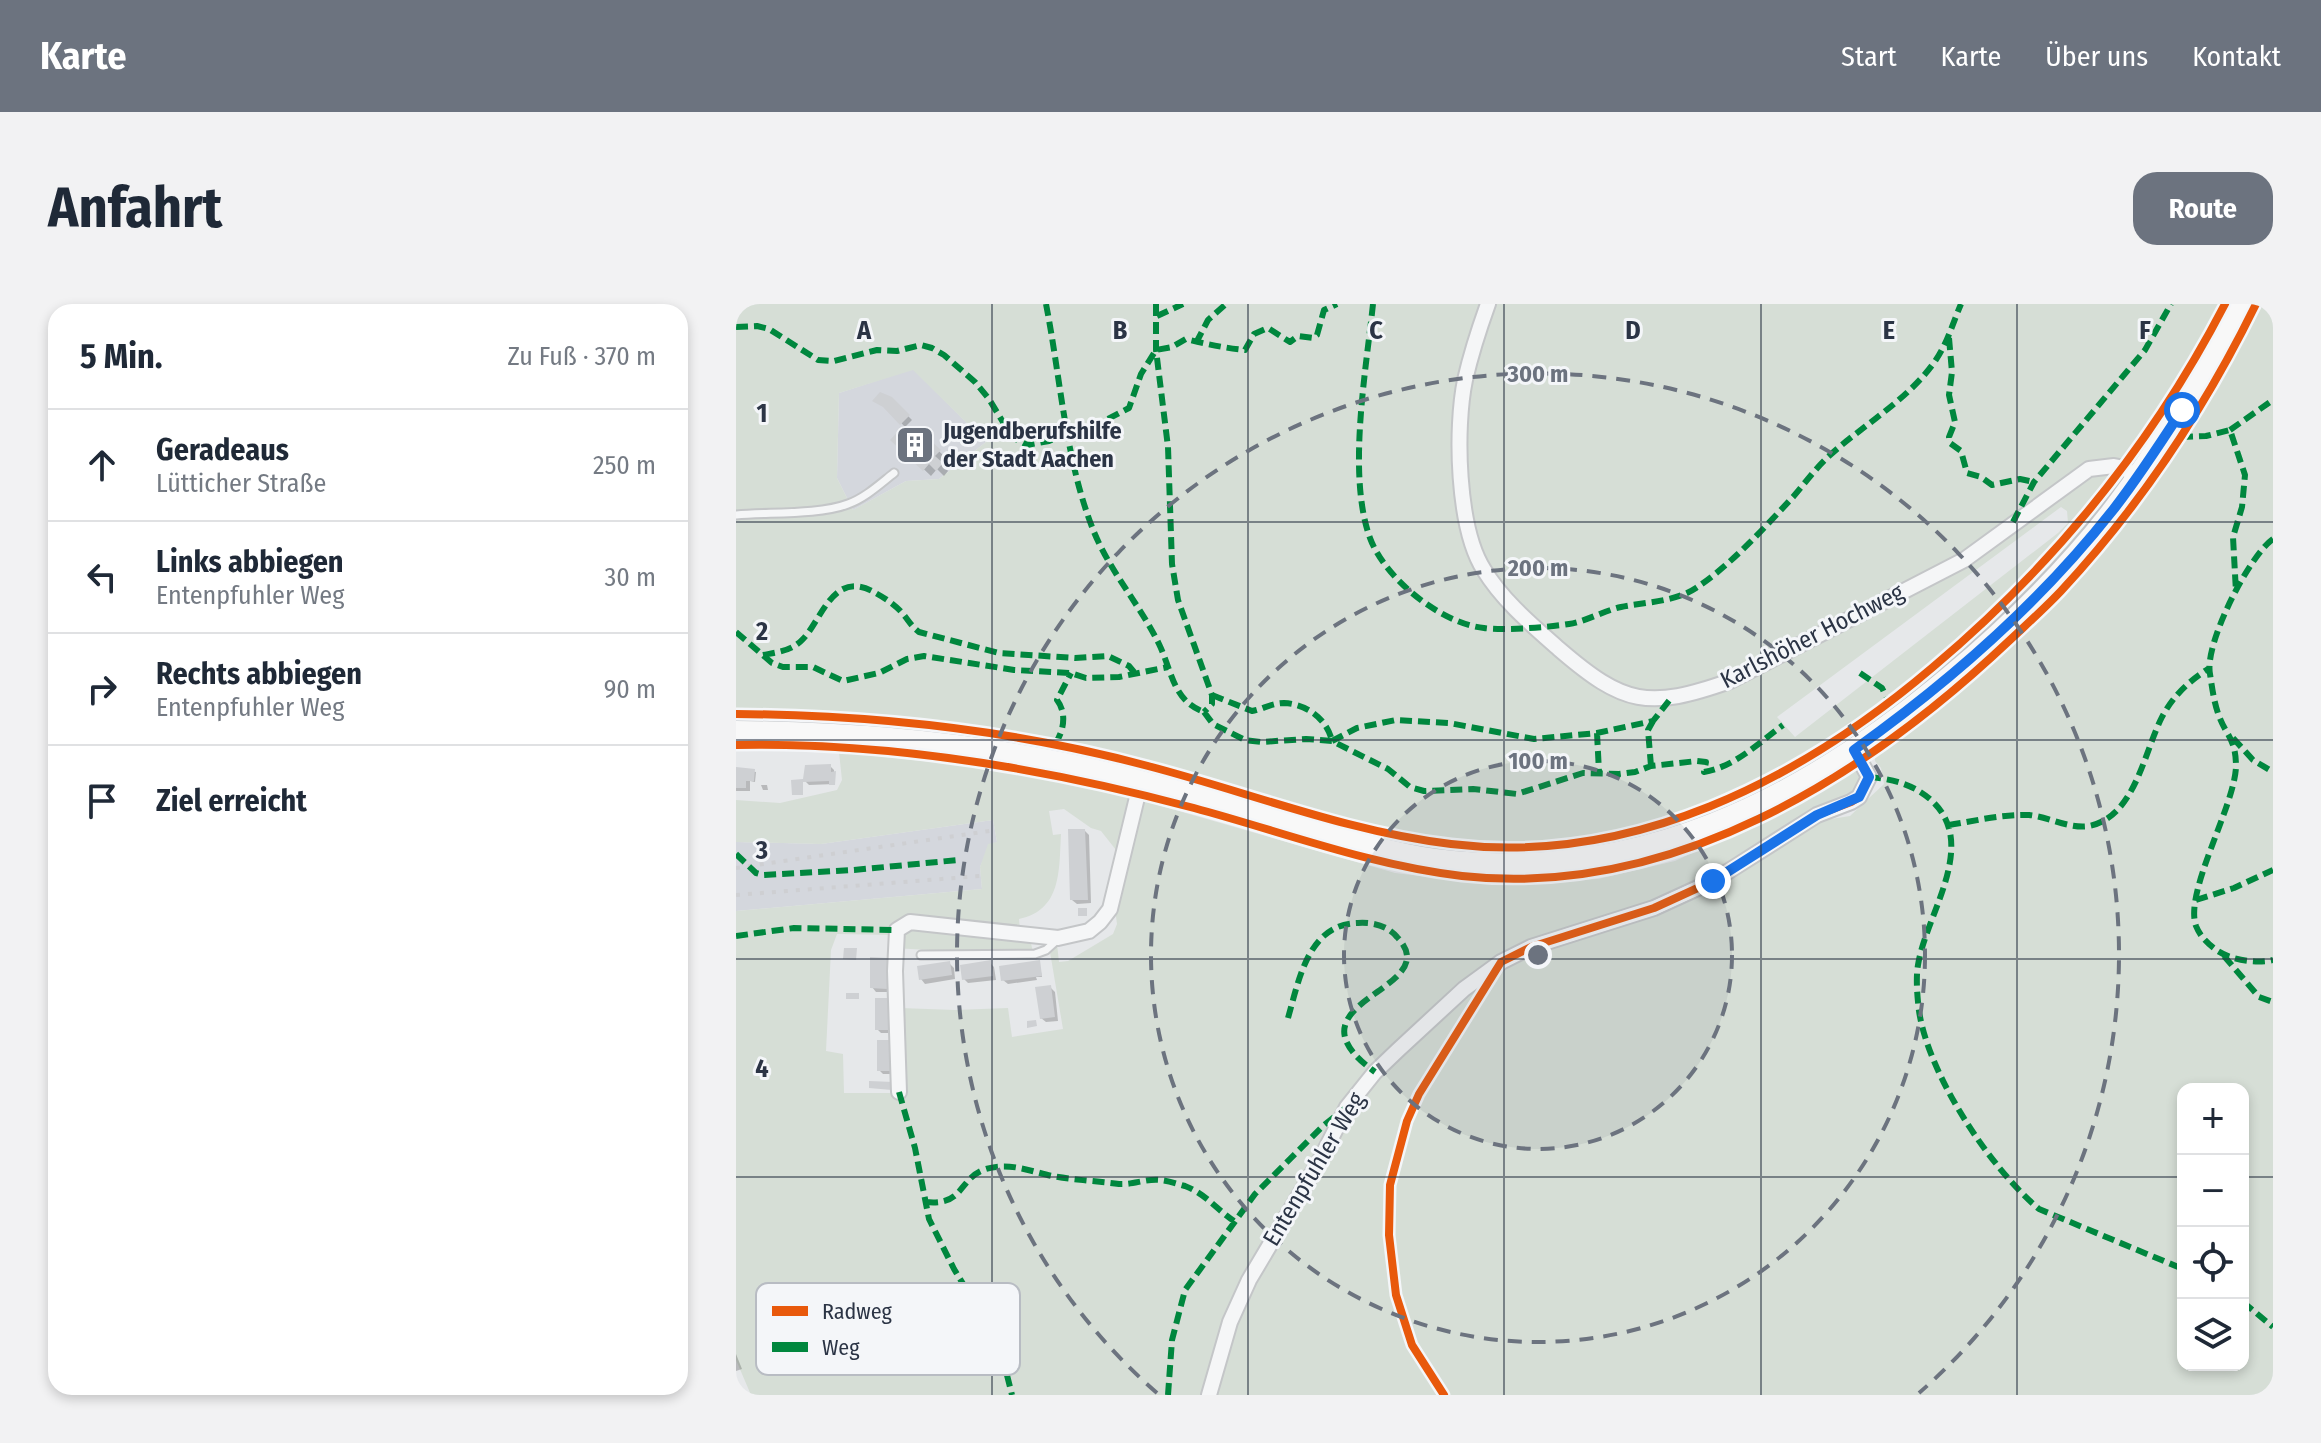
<!DOCTYPE html>
<html lang="de">
<meta charset="utf-8">
<style>
:root{--surface:#fff;--page:#f2f2f3;--text:#1f2937;--muted:#747a83;--line:#e0e1e3;--accent:#6c737f}
body{margin:0;font-family:"Fira Sans Condensed",sans-serif;background:var(--page);color:var(--text)}
.controls{position:absolute;right:24px;bottom:24px;display:grid;overflow:hidden;border-radius:16px;box-shadow:0 4px 12px #0003}
.controls button{width:72px;height:72px;display:grid;place-items:center;padding:0;border:0;border-bottom:2px solid var(--line);background:var(--surface);color:var(--text);font:40px sans-serif}
.stop{position:absolute;width:24px;height:24px;margin:-18px;border:6px solid #1a73e8;border-radius:50%;background:#fff}
.stop.end{background:#1a73e8;border-color:#fff;box-shadow:0 2px 8px #0008}
.list{margin:0;padding:0;list-style:none}
h2{display:flex;justify-content:space-between;align-items:center;height:104px;margin:0;padding:0 32px;font-size:34px}
h2 small{font-size:26px;font-weight:400;color:var(--muted)}
.list li{display:grid;grid-template-columns:52px 1fr auto;gap:24px;align-items:center;box-sizing:border-box;height:112px;padding:0 32px;border-top:2px solid var(--line)}
.list b{display:block;font-size:30px;white-space:nowrap}
.list p{margin:0;font-size:26px;white-space:nowrap;color:var(--muted)}
.list em{font-size:26px;font-style:normal;color:var(--muted)}
.icon{flex:none;width:44px;height:44px;fill:none;stroke:currentColor;stroke-width:2;stroke-linecap:round;stroke-linejoin:round}
.map{position:relative;flex:none;width:1537px;height:1091px;overflow:hidden;border-radius:24px}
header{display:flex;align-items:center;gap:48px;box-sizing:border-box;height:112px;padding:0 40px;background:var(--accent);color:#fff}
header strong{font-size:38px}
nav{display:flex;gap:44px;margin-inline-start:auto;font-size:28px}
.intro{display:flex;align-items:center;justify-content:space-between;box-sizing:border-box;height:192px;padding:0 48px}
h1{margin:0;font-size:56px}
.button{padding:20px 36px;border-radius:24px;background:var(--accent);color:#fff;font-size:28px;font-weight:700}
main{display:flex;gap:48px;padding:0 48px}
aside{flex:1;background:var(--surface);border-radius:24px;box-shadow:0 4px 12px #0003}
.map>svg:first-child{display:block}
</style>
<header>
<strong>Karte</strong>
<nav><a>Start</a><a>Karte</a><a>Über uns</a><a>Kontakt</a></nav>
</header>
<div class="intro"><h1>Anfahrt</h1><a class="button">Route</a></div>
<main>
<aside>
<h2>5 Min.<small>Zu Fuß · 370 m</small></h2>
<ul class="list">
<li><svg class="icon" aria-label="ahead" viewBox="0 0 24 24"><path d="M12 20V5M6 11l6-6 6 6"/></svg><div><b>Geradeaus</b><p>Lütticher Straße</p></div><em>250 m</em></li>
<li><svg class="icon" aria-label="left" viewBox="0 0 24 24"><path d="M17 20v-9H6M10 6l-5 5 5 5"/></svg><div><b>Links abbiegen</b><p>Entenpfuhler Weg</p></div><em>30 m</em></li>
<li><svg class="icon" aria-label="right" viewBox="0 0 24 24"><path d="M7 20v-9h11M14 6l5 5-5 5"/></svg><div><b>Rechts abbiegen</b><p>Entenpfuhler Weg</p></div><em>90 m</em></li>
<li><svg class="icon" aria-label="arrive" viewBox="0 0 24 24"><path d="M6 21V4h12l-3 4 3 4H6"/></svg><div><b>Ziel erreicht</b></div></li>
</ul>
</aside>
<div class="map">
<svg width="1537" height="1091" viewBox="0 0 1537 1091">
<rect width="100%" height="100%" fill="#e6e8ea"/>
<path fill="#d4d7dd" d="M177 65 250 138 203 175 170 177 117 206 101 174 103 89Z
M257 516 261 538 253 543 244 563 246 585 0 607V538L85 540Z"/>
<path fill="#d6ded6" fill-rule="evenodd" d="M0 0H1485L1434 91 1378 172 1382 179V183C1231 381 990 570 727 548 626 539 529 499 431 473 288 435 148 420 0 417ZM177 66 250 138 203 175 170 177 117 206 101 174 103 89ZM1325 203 1331 207 1332 219 1322 229 1059 433 1041 413Z
M1513 0H1537V1091H15L0 1056V607L246 585 244 563 252 540 261 538 257 516 85 540 0 538V496L44 499 101 486 106 476 103 448 282 467 401 495 659 569 752 580 862 575 939 557 1052 504 1118 466 1123 470V482L1114 492 1079 503 1095 515 1114 512 1148 480 1145 464 1139 457V453L1263 354 1326 292 1395 210 1436 149 1433 146ZM328 505 355 524 365 527 380 546 395 549 379 605 381 620 377 630 332 657 323 658 321 640 314 648 327 725 276 733 272 704 219 706 164 704 166 789H108L107 750 90 747 95 646 101 630 157 631 156 644 269 650 297 648 294 635 284 627 283 615C326 606 323 566 325 530L317 531 313 507ZM1447 785H1507V1061H1447Z"/>
<path fill="#0003" d="M155 95 176 116 167 125 175 133 181 126 210 154 205 159 212 167 208 172 201 165 195 172 157 136 169 123 153 106 139 97Z
M94 462 98 466 99 480 73 481 69 477Z
M0 465 20 468 19 478 14 477V487H0Z
M25 481H31L32 486H27Z
M349 527 353 531 355 599 341 600 336 596Z
M151 656 155 660 154 688H140L136 683Z
M303 658 306 673H300L301 676 272 680 267 676Z
M213 659 218 664 219 675 189 680 185 675Z
M254 659 258 663 260 676 232 679 228 675Z
M314 683 319 688 322 717 310 718 305 714Z
M153 696 157 729H145L141 725Z
M143 738 160 770H147L143 766Z
M0 1050 6 1065 0 1067Z"/>
<path fill="#ced0d3" d="M144 88 156 93 174 111 164 121 147 103 136 97Z
M167 122 175 130 181 124 205 146 199 152 207 159 200 167 193 160 187 167 154 136Z
M95 460V468L100 467 99 481H93V477L67 478V491H56L55 476 67 475 69 461Z
M0 463 19 465 18 477H10V484H0Z
M332 525H349L352 596H334Z
M342 604H351V612H342Z
M108 644H121L120 656 107 655Z
M134 653 151 654V685L134 684Z
M255 656 257 672 226 676 224 661Z
M304 656 306 672 265 677 263 662Z
M214 657 216 671 183 676 181 662Z
M315 681 319 713 304 715 299 683Z
M110 689H123V695H110Z
M139 694H154L153 726H139Z
M300 716 301 722 291 724V717Z
M141 736H157V767H141Z
M133 777 157 778 156 786 133 784Z"/>
<g fill="none" stroke-linecap="round" stroke-linejoin="round">
<defs>
<path id="lane" d="M0 211C32 208 83 211 112 200 129 194 144 180 158 169
M185 651 299 650 310 646 321 636"/>
<path id="street" d="M752 0C743 25 735 50 729 76 719 124 721 224 748 266 767 297 796 321 823 345 888 401 912 406 994 377L1228 256 1353 165 1378 162 1388 164 1401 173
M163 788 159 667 161 626 174 618 322 634 353 627 364 618 374 605 405 477
M473 1091 494 1018 513 976 583 858 611 803 639 768 662 746 728 685 765 658 795 643 918 604 977 577 1081 511 1115 498 1123 493 1133 473 1118 446"/>
<path id="primary" d="M0 428C138 429 277 443 410 479 464 493 518 509 571 524 613 537 656 550 699 556 900 581 1065 498 1214 373 1275 322 1332 266 1380 203 1428 139 1468 71 1504 0"/>
</defs>
<use href="#lane" stroke="#c4c6c8" stroke-width="11"/>
<use href="#street" stroke="#c4c6c8" stroke-width="18"/>
<use href="#primary" stroke="#c2c5c8" stroke-width="26"/>
<use href="#lane" stroke="#f5f6f7" stroke-width="7"/>
<use href="#street" stroke="#f5f6f7" stroke-width="14"/>
<use href="#primary" stroke="#f8f8f8" stroke-width="22"/>
<path stroke="#cecfd2" stroke-width="4" stroke-dasharray="4 8" stroke-linecap="butt" d="M0 564 260 526
M0 591 244 572"/>
<path stroke="#00873e" stroke-width="6" stroke-dasharray="12 6" stroke-linecap="butt" d="M310 0C325 76 329 156 358 228 375 269 404 301 423 340 436 367 437 397 468 408
M420 0V46L432 143 436 260 442 296 476 391V400L468 408
M637 0C630 67 611 171 634 234 649 275 706 320 748 324 767 327 814 323 833 320 851 317 867 307 885 303 909 298 939 298 960 284 996 260 1028 224 1057 193 1069 179 1080 164 1093 152 1127 121 1169 98 1197 60 1211 41 1216 21 1225 0
M421 12 447 0
M0 23 21 22 33 25 82 56 98 57 141 46 161 47 185 41 196 44 208 51 239 78 253 95 276 133 291 141 313 137 349 121 370 116 393 104 405 70 420 46 436 43 450 35C470 40 489 44 509 46L518 30 532 24 554 38 562 32 577 34 581 31 588 6 601 0
M1213 34 1216 68 1213 91 1219 118 1213 133 1214 139 1225 147 1231 169 1245 173 1256 181 1284 175 1298 178
M460 39 472 16 490 0
M1494 126 1537 96
M1445 133 1470 132 1494 126 1509 171 1506 203 1497 233 1500 288
M1277 218 1298 178 1409 46 1435 0
M1537 235C1513 252 1468 340 1474 370 1476 383 1478 399 1483 412 1491 433 1500 435 1500 463 1498 504 1448 588 1460 622 1464 632 1471 639 1479 645 1493 656 1520 660 1537 656
M0 328 36 359 47 363H77L107 377 143 369 171 355 188 352 278 366 335 369 350 374 383 373 432 363
M27 351C42 348 56 347 67 335 86 315 97 267 136 287 147 293 159 300 167 310 173 317 175 322 183 328L263 349 339 354 372 352 393 362 398 368
M1124 369 1146 384 1154 400
M476 391 516 407C527 405 536 399 548 399 571 400 591 415 596 437
M468 408 477 420 509 436 525 438 570 435 596 437 652 465 674 483 688 487 737 485 781 490 847 469 883 470 899 468 915 462 961 457 970 458 968 468C998 463 1023 439 1047 421
M861 429 863 468
M1497 434 1517 456 1537 468
M596 437 621 424 660 416 713 419 798 435 861 429 917 417 936 393
M319 440C328 427 331 409 321 396L335 369
M915 462 912 426 917 417
M1133 473C1156 475 1177 480 1195 496 1244 540 1190 610 1182 661 1180 673 1181 687 1182 698 1187 764 1253 863 1303 905L1447 965
M1213 521C1239 517 1266 510 1293 511 1313 513 1333 525 1353 522 1399 513 1408 448 1426 413 1437 392 1452 378 1472 365
M0 550 20 569 27 571 118 566 222 556
M1460 596 1498 584 1537 566
M0 632 58 624 161 626
M1488 652 1523 693 1537 698
M552 714C563 676 572 620 622 619 637 618 652 622 661 633 713 687 541 697 639 768
M163 788 179 844 193 915 218 965 263 1039 276 1091
M190 898C229 902 222 874 250 865 273 858 294 867 316 872 338 876 361 877 383 880 397 881 411 874 425 876 433 877 442 880 449 882 470 890 480 905 498 917
M1507 998 1537 1023
M432 1091 436 1036 449 986 519 890 588 821 611 803"/>
<defs>
<path id="cycleway" d="M0 410C139 411 278 426 412 462 512 488 612 528 715 540 896 562 1063 477 1197 363 1318 261 1416 141 1489 0
M0 441C155 438 308 464 458 504 547 528 633 561 726 572 935 595 1128 474 1274 336 1291 320 1309 304 1325 287 1404 202 1469 104 1520 0
M708 1091 676 1041 660 991 653 931 654 881 671 817 683 790 765 658 795 643 918 604 977 577 1081 511 1115 498 1123 493 1133 473 1125 458"/>
</defs>
<use href="#cycleway" stroke="#f4f6f9" stroke-width="13"/>
<use href="#cycleway" stroke="#e8590c" stroke-width="8"/>
</g>
<g fill="none" stroke-linecap="round" stroke-linejoin="round">
<path stroke="#1a73e8" stroke-width="10" d="M977 577 1081 511 1123 493 1133 473 1118 446C1215 377 1303 300 1377 206 1402 174 1424 140 1446 106"/>
</g>
<path fill="none" stroke="#2b3445" stroke-width="2" stroke-opacity="0.55" d="M256 0V1091M512 0V1091M768 0V1091M1025 0V1091M1281 0V1091M0 218H1537M0 436H1537M0 655H1537M0 873H1447M1507 873H1537"/>
<circle cx="802" cy="651" r="194" fill="#6c737f" fill-opacity=".12"/>
<g fill="none" stroke="#6c737f" stroke-width="4" stroke-dasharray="14 10">
<circle cx="802" cy="651" r="194"/>
<circle cx="802" cy="651" r="387"/>
<path d="M421 1089A581 581 0 1 1 1183 1089"/>
</g>
<defs>
<symbol id="building-square" viewBox="-11 -11 22 22"><rect x="-9" y="-9" width="18" height="18" rx="4" fill="#6c737f" stroke="#f4f6f9"/><path d="M-4-6H4V6H1V3H-1V6H-4ZM-2.5-4.3h1.7v1.8h-1.7ZM.8-4.3h1.7v1.8H.8ZM-2.5-1h1.7V.8h-1.7ZM.8-1h1.7V.8H.8Z" fill="#fff"/></symbol>
</defs>
<g fill-rule="evenodd">
<use href="#building-square" x="157" y="119" width="44" height="44"/>
</g>
<g text-anchor="middle" dominant-baseline="central" stroke-width="6" stroke-linejoin="round" paint-order="stroke">
<g font-size="24" font-weight="bold" fill="#2b3445" stroke="#f4f6f9" text-anchor="start">
<text x="207" y="127">Jugendberufshilfe<tspan x="207" dy="28">der Stadt Aachen</tspan></text>
</g>
<g font-size="24" fill="#2b3445" stroke="#f4f6f9">
<text transform="translate(1076 332) rotate(-27)">Karlshöher Hochweg</text>
<text transform="translate(578 865) rotate(-59)">Entenpfuhler Weg</text>
</g>
</g>
<rect x="20" y="979" width="264" height="92" rx="12" fill="#f4f6f9" stroke="#b8bcc3" stroke-width="2"/>
<rect x="36" y="1002" width="36" height="10" fill="#e8590c"/>
<rect x="36" y="1038" width="36" height="10" fill="#00873e"/>
<g font-size="22" fill="#2b3445">
<text x="86" y="1015">Radweg</text>
<text x="86" y="1051">Weg</text>
</g>
<g font-size="26" text-anchor="middle" font-weight="bold" fill="#2b3445" stroke="#f4f6f9" stroke-width="6" stroke-linejoin="round" paint-order="stroke">
<text x="128" y="35">A</text>
<text x="384" y="35">B</text>
<text x="640" y="35">C</text>
<text x="897" y="35">D</text>
<text x="1153" y="35">E</text>
<text x="1409" y="35">F</text>
<text x="26" y="118">1</text>
<text x="26" y="336">2</text>
<text x="26" y="555">3</text>
<text x="26" y="773">4</text>
</g>
<circle cx="802" cy="651" r="12" fill="#6c737f" stroke="#f4f6f9" stroke-width="4"/>
<g font-size="24" text-anchor="middle" font-weight="bold" fill="#6c737f" stroke="#f4f6f9" stroke-width="6" stroke-linejoin="round" paint-order="stroke">
<text x="802" y="78">300 m</text>
<text x="802" y="272">200 m</text>
<text x="802" y="465">100 m</text>
</g>
</svg>
<div class="controls">
<button>+</button>
<button>−</button>
<button><svg class="icon" aria-label="locate" viewBox="0 0 24 24"><circle cx="12" cy="12" r="6"/><path d="M12 2v4M12 18v4M2 12h4M18 12h4"/></svg></button>
<button><svg class="icon" aria-label="layers" viewBox="0 0 24 24"><path d="M12 4l9 5-9 5-9-5zM3 14l9 5 9-5"/></svg></button>
</div>
<div class="stop" style="left:1446px;top:106px"></div>
<div class="stop end" style="left:977px;top:577px"></div>
</div>
</main>
